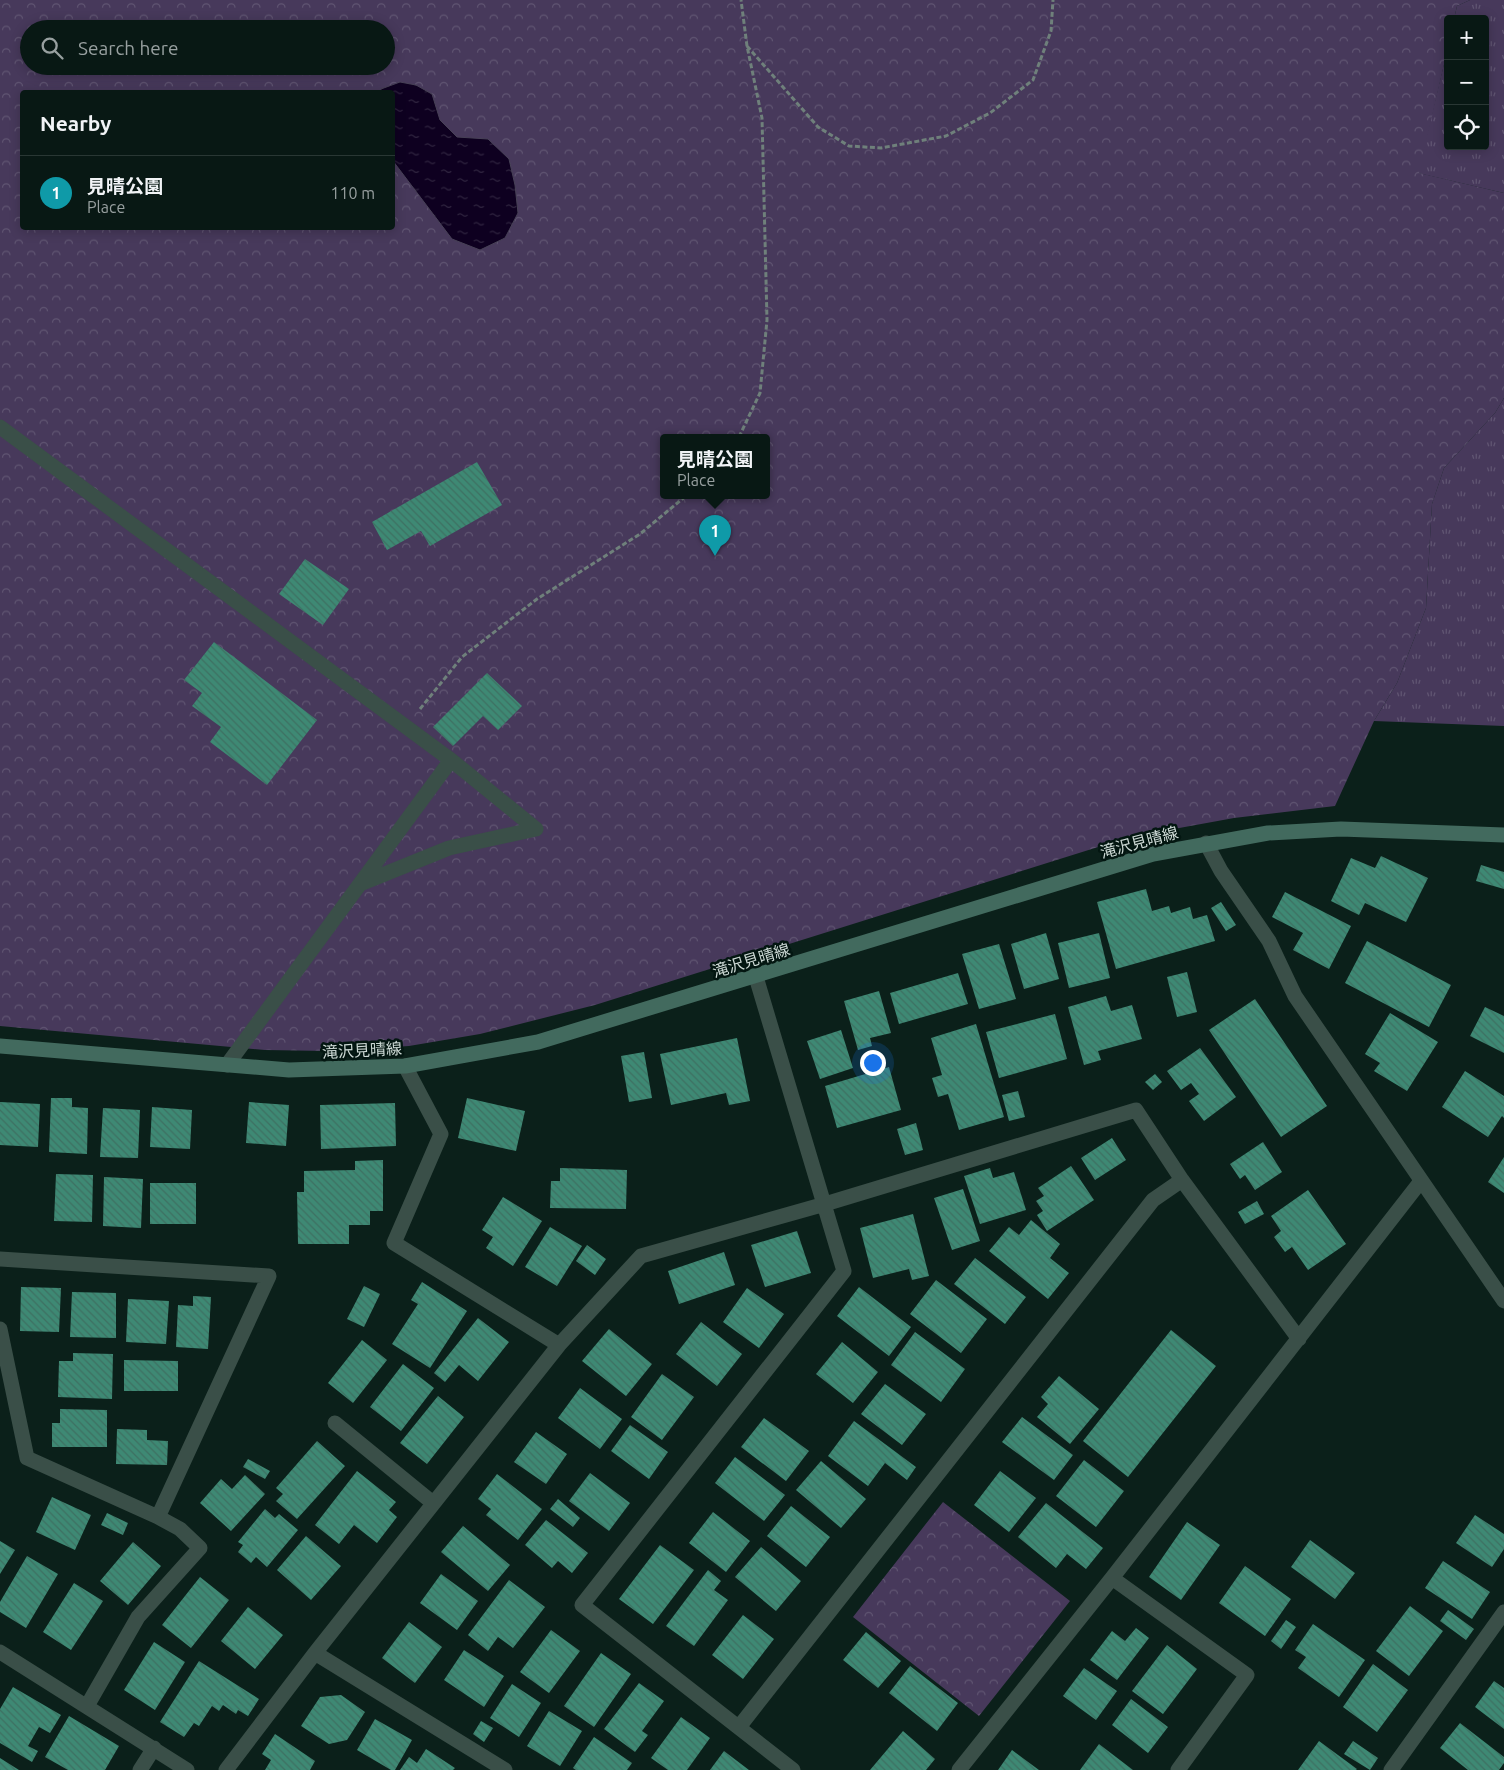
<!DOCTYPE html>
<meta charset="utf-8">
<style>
:root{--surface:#081814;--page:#162522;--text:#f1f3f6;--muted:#98a0a0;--line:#293734;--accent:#ea580c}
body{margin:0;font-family:Ubuntu,"Noto Sans JP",sans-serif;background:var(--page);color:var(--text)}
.controls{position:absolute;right:15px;top:15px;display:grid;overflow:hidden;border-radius:5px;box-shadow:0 2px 12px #0003}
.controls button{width:45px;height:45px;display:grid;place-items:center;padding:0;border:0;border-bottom:1px solid var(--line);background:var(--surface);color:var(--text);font:25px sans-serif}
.you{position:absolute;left:872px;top:1062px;width:18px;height:18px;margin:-12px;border:4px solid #fff;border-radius:50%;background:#1a73e8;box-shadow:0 0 0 8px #1a73e833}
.badge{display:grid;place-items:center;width:32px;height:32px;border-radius:50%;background:var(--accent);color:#fff;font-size:16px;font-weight:700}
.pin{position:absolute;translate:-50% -41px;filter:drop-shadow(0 1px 2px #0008)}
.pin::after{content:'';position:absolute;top:26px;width:18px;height:15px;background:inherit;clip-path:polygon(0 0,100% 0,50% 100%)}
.popup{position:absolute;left:660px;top:434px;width:110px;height:65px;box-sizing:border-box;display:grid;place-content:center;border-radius:5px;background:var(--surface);filter:drop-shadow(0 1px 4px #0005);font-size:16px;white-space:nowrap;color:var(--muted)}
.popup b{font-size:19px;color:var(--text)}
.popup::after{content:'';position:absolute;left:50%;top:100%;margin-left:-10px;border:10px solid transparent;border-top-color:var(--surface)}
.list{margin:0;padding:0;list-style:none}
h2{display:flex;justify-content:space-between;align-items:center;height:65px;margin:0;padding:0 20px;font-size:21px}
h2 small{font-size:16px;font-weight:400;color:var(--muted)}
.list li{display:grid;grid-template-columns:32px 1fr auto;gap:15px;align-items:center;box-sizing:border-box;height:75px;padding:0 20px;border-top:1px solid var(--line)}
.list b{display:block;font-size:19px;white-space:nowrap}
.list p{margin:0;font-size:16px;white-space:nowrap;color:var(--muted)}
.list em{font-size:16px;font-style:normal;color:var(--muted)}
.icon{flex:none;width:28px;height:28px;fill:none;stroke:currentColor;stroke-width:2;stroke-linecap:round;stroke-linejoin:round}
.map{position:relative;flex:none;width:1504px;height:1770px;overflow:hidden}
.search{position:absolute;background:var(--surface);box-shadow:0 2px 12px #0003;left:20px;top:20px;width:375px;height:55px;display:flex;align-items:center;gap:12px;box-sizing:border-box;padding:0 18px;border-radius:28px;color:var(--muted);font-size:19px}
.panel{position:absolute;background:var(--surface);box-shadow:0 2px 12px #0003;left:20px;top:90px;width:375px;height:140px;border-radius:5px}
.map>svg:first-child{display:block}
</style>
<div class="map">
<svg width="1504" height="1770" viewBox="0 0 1504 1770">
<defs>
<pattern id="grass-tufts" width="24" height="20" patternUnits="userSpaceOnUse" patternTransform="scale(1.25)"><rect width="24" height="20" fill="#47395b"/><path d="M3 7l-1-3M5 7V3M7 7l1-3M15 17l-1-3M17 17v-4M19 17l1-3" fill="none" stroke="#605572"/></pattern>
<pattern id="park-crowns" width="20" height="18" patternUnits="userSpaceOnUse" patternTransform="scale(1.25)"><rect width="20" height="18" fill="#47395b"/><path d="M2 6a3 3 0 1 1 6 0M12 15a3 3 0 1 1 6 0" fill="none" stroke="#605572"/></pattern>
<pattern id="water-ripples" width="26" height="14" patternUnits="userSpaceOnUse" patternTransform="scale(1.25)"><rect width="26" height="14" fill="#0e0020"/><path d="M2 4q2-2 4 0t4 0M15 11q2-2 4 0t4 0" fill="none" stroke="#302540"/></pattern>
<pattern id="building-back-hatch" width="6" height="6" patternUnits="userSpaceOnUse" patternTransform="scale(1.25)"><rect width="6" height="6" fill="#3e8974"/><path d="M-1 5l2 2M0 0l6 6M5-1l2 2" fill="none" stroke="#3e7062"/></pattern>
</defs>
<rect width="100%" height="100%" fill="#0b201a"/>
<path fill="url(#grass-tufts)" d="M1470 0H1504V193L1418 173 1448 47V146H1485V19H1454L1457 6Z
M1504 398V726L1374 721 1397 683 1426 608 1432 504 1444 468 1495 413Z"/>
<path fill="url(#park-crowns)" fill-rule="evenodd" d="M0 0H1470L1457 6 1454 19H1448V47L1419 173 1504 193V398L1495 413 1444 468 1432 504 1426 608 1397 683 1374 721 1335 806 1234 818 1130 837 595 1005 480 1034 409 1046 327 1051 265 1050 0 1026ZM29 29H386V66H29ZM22 92H392V228H22ZM664 437H766V495H664Z
M943 1502 1070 1601 979 1716 853 1617Z"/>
<path fill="url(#water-ripples)" stroke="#474156" d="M400 82 416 85 432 94 440 120 457 137 488 139 509 159 515 185 518 213 505 238 480 250 452 239 393 161 392 92H380L381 89Z"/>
<path fill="url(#building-back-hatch)" d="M477 462 502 505 430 546 421 531 387 550 372 522Z
M305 559 349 589 323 625 279 594Z
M214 642 317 720 267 785 210 742 221 727 192 706 202 693 184 680Z
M487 673 522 706 498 730 483 716 453 746 433 727Z
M1381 856 1428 878 1406 922 1365 903 1359 915 1331 901 1351 858 1375 868Z
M1481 865 1504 872V889L1476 881Z
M1146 889 1152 911 1169 906 1171 913 1190 907 1193 919 1207 915 1215 941 1116 969 1097 902Z
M1285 892 1351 926 1329 969 1293 950 1303 933 1272 917Z
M1221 902 1236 925 1226 931 1211 908Z
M1046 933 1059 979 1024 989 1011 944Z
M1099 933 1110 978 1069 988 1058 943Z
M1367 941 1451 985 1429 1027 1345 983Z
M999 944 1016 999 979 1009 962 954Z
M1187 972 1197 1012 1177 1017 1167 977Z
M958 973 968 1004 899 1024 890 993Z
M879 991 891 1033 870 1038 872 1046 858 1050 844 1001Z
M1106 996 1111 1011 1132 1005 1142 1039 1098 1051 1101 1060 1084 1065 1068 1007Z
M1255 999 1327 1106 1281 1137 1209 1030Z
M1485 1007 1504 1016V1053L1470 1036Z
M1390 1013 1438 1042 1407 1091 1374 1071 1380 1063 1365 1054Z
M1055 1014 1067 1059 999 1078 986 1032Z
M976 1024 1004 1117 959 1130 948 1094 938 1097 932 1078 942 1075 931 1038Z
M841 1030 853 1068 820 1079 807 1041Z
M737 1038 750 1101 729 1105 726 1093 671 1105 660 1054Z
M1200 1048 1236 1097 1204 1121 1189 1101 1199 1094 1191 1083 1181 1090 1167 1071Z
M644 1052 652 1098 629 1102 621 1056Z
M889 1067 901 1110 837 1128 825 1086Z
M1465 1071 1504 1096V1118L1502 1116 1488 1137 1442 1107Z
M1155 1074 1162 1082 1153 1090 1145 1082Z
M1018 1091 1025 1117 1009 1121 1002 1095Z
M51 1098H72V1107L88 1108 87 1154 49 1152Z
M467 1098 525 1111 516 1151 458 1138Z
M0 1102 40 1104 38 1147 0 1145Z
M249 1102 289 1105 286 1146 246 1143Z
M395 1103 396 1146 321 1149 320 1105Z
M152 1107 192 1110 190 1149 150 1147Z
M103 1108 140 1110 138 1158 100 1157Z
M916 1123 923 1150 905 1155 897 1129Z
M1112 1138 1126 1160 1095 1180 1081 1158Z
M1263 1142 1282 1172 1255 1190 1245 1175 1240 1179 1230 1164Z
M1504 1157V1193L1488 1182Z
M383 1160V1211H370V1225H349V1244H298L297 1192H304V1171L355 1170V1161Z
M1071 1166 1094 1200 1047 1231 1037 1215 1043 1211 1036 1201 1044 1196 1038 1188Z
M560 1168 627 1170 626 1209 550 1208 551 1181H560Z
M990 1168 993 1178 1014 1172 1026 1210 980 1224 964 1176Z
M56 1174 93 1175 92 1222 54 1221Z
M104 1177 143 1179 141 1228 103 1226Z
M150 1183H196V1224H150Z
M963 1189 980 1241 952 1250 934 1198Z
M1308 1190 1346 1244 1308 1270 1292 1247 1285 1252 1274 1237 1281 1231 1271 1216Z
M503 1197 542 1221 513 1266 486 1248 493 1237 482 1230Z
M1257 1201 1264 1214 1245 1224 1238 1212Z
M913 1214 929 1276 912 1280 909 1269 873 1278 860 1228Z
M1031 1220 1060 1244 1050 1258 1069 1273 1048 1299 989 1251 1009 1227 1019 1235Z
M550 1227 582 1246 557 1286 525 1267Z
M797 1231 811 1273 765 1287 751 1245Z
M587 1245 606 1259 595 1275 576 1261Z
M724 1252 735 1285 679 1304 668 1271Z
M975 1258 1026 1297 1005 1324 954 1284Z
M936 1280 987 1319 961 1353 910 1314Z
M422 1282 467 1311 430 1368 392 1344 418 1304 411 1300Z
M364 1286 380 1294 364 1327 347 1319Z
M21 1287 61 1288 59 1332 20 1331Z
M859 1287 911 1327 889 1356 837 1316Z
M747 1288 784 1314 759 1348 723 1322Z
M72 1292 116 1293V1338L70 1337Z
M193 1296 211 1297 208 1349 176 1347 178 1305 193 1306Z
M128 1299 169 1301 166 1344 126 1342Z
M478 1318 509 1342 478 1381 459 1365 445 1382 434 1373Z
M701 1322 742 1354 717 1386 676 1354Z
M609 1329 652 1364 626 1396 582 1361Z
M1171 1330 1216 1366 1128 1477 1083 1441Z
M915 1332 965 1369 941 1402 891 1365Z
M362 1340 387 1360 353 1403 328 1383Z
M842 1342 878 1372 853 1403 816 1374Z
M73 1353 113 1354 112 1399 58 1397 59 1361H73Z
M124 1360 178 1361V1391H124Z
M403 1364 434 1388 401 1431 370 1407Z
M662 1374 694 1397 662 1440 631 1417Z
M1059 1376 1099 1409 1070 1444 1037 1417 1048 1404 1041 1397Z
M885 1384 926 1414 902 1445 861 1414Z
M580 1388 622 1419 600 1449 558 1418Z
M438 1396 464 1417 427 1464 400 1443Z
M60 1409 107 1410V1447H52V1423H60Z
M1022 1417 1073 1455 1054 1480 1002 1442Z
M764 1418 809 1451 786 1481 741 1447Z
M854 1421 916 1467 907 1480 885 1463 868 1486 828 1456Z
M630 1425 668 1452 649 1479 611 1451Z
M117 1429 147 1430V1440L168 1441 167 1465 116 1464Z
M536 1432 567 1454 546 1484 514 1462Z
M317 1441 345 1466 297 1519 276 1501 283 1494 276 1488Z
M735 1457 785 1495 764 1521 715 1483Z
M248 1459 270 1471 265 1479 243 1467Z
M1084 1460 1124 1491 1096 1527 1056 1496Z
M821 1461 866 1499 841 1528 796 1490Z
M357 1471 396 1502 389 1510 397 1517 377 1543 354 1525 339 1544 315 1525Z
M1000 1471 1036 1498 1009 1532 974 1505Z
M590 1473 630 1503 609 1531 569 1501Z
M497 1474 542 1509 518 1540 486 1515 491 1509 478 1499Z
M245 1475 265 1494 231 1531 200 1503 221 1479 232 1489Z
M52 1497 91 1515 75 1550 36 1532Z
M558 1499 580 1518 573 1527 550 1509Z
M1046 1503 1103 1548 1086 1569 1067 1554 1056 1568 1018 1537Z
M791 1506 830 1537 806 1567 767 1536Z
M265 1509 275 1518 279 1514 298 1530 267 1567 256 1557 251 1563 238 1552 243 1545 238 1542Z
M713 1512 750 1541 726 1572 689 1543Z
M107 1513 128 1523 123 1535 101 1525Z
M1475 1515 1504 1534V1549L1492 1567 1456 1543Z
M546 1520 588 1553 572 1573 558 1561 552 1568 525 1545Z
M1187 1522 1220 1545 1181 1600 1149 1577Z
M463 1526 510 1565 488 1591 441 1552Z
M306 1536 341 1566 311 1600 277 1570Z
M1310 1540 1355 1573 1335 1599 1291 1567Z
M0 1541 15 1550 0 1574Z
M133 1542 161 1566 128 1605 100 1581Z
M660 1545 694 1570 653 1624 619 1599Z
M761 1547 801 1581 776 1611 735 1577Z
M27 1556 58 1574 26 1628 0 1612V1602Z
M1443 1561 1490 1592 1472 1619 1425 1588Z
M1245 1566 1291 1599 1265 1636 1219 1603Z
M708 1570 721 1581 714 1590 728 1600 694 1646 666 1626Z
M441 1574 478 1601 457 1630 420 1603Z
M200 1577 229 1600 191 1648 162 1625Z
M509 1580 545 1607 513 1648 498 1637 488 1651 468 1635Z
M74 1583 103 1601 71 1650 43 1632Z
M1410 1606 1443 1631 1409 1676 1376 1651Z
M248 1607 283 1635 255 1669 221 1641Z
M1448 1610 1474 1629 1466 1640 1440 1621Z
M743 1615 774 1639 743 1679 712 1655Z
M1286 1620 1296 1627 1281 1649 1271 1641Z
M409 1622 442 1647 415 1683 382 1658Z
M1313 1624 1365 1660 1339 1697 1298 1668 1306 1657 1295 1650Z
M1136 1628 1149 1638 1117 1680 1090 1660 1112 1631 1125 1641Z
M551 1630 580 1651 549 1693 520 1672Z
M866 1632 901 1661 878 1688 843 1660Z
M154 1642 185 1662 155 1710 124 1690Z
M1167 1645 1197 1669 1163 1714 1132 1691Z
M464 1650 504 1676 484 1707 444 1680Z
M601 1653 631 1674 594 1727 564 1706Z
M199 1661 259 1699 248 1716 238 1710 236 1714 223 1705 219 1711 212 1706 199 1726 194 1723 184 1737 160 1722Z
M1373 1664 1408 1690 1377 1732 1343 1707Z
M910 1666 958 1703 937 1731 889 1693Z
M1084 1668 1117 1691 1096 1720 1063 1696Z
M1494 1681 1504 1688V1729L1475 1707Z
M639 1683 664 1701 642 1731 648 1735 635 1752 604 1729Z
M512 1684 541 1703 519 1737 490 1718Z
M13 1687 61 1715 50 1733 39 1727 28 1746 38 1751 32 1762 0 1743V1709Z
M341 1695 365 1712 347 1740 329 1744 301 1726 320 1697Z
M1131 1699 1168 1727 1148 1753 1112 1725Z
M549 1711 582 1731 560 1766 527 1746Z
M69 1716 119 1746 105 1770H68L45 1757Z
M681 1717 710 1738 687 1770H668L651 1758Z
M375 1719 412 1740 395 1770H391L357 1750Z
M481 1721 493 1728 484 1742 473 1734Z
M1460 1723 1504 1757V1763L1499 1770H1468L1440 1748Z
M903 1731 935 1759 926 1770H870Z
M275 1734 315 1761 310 1770H265L271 1760 262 1754Z
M594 1737 632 1763 627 1770H576L573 1768Z
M1319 1741 1357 1769 1356 1770H1298Z
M1353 1741 1378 1758 1370 1770 1344 1754Z
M1099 1744 1133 1770H1080Z
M426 1749 455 1768 453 1770H400L409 1757 417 1763Z
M1012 1750 1039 1770H998Z
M724 1751 749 1770H710Z
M0 1758 19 1770H0Z"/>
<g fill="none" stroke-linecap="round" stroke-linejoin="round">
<path stroke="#6f807b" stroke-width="3" stroke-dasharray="5 2.5" stroke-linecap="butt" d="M747 46 818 127 849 146 881 148 946 136 990 113 1033 80 1051 31 1053 0
M739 437 760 393 767 320 762 118 747 46 741 0
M420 709 462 657 537 599 640 534 687 495"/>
<path stroke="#3a4f48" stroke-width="15" d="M0 427 451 760 227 1065
M451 760 536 829
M360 884 449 848 536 829"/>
<path stroke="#3a4f48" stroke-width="15" d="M1206 843 1221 871 1269 941 1295 996 1504 1301
M756 977 844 1271 582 1605 793 1770
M405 1066 441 1134 394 1243 559 1345
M0 1259 269 1276 158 1517
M0 1329 27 1458 158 1517 180 1529 200 1548 138 1617 87 1706
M335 1423 433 1503
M1112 1578 1247 1675 1178 1770
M0 1652 187 1770
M315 1653 505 1770
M739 1727 1153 1200 1182 1180
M140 1770 154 1748
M226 1770 315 1653 559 1345 641 1256 825 1204 1136 1110 1182 1180 1299 1339
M959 1770 1112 1578 1421 1181
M1391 1770 1504 1612"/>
<path stroke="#426a5e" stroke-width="15" d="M0 1046 289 1070 405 1066 538 1042 1153 854 1268 833 1341 829 1504 835"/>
</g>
<g text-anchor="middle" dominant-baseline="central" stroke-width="5" stroke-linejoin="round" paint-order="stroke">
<g font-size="16" fill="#cdd9d5" stroke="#031611">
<text transform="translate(1139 842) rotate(-15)">滝沢見晴線</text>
<text transform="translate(751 960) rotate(-17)">滝沢見晴線</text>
<text transform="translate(362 1050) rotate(-3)">滝沢見晴線</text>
</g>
</g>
</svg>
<div class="controls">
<button>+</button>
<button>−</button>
<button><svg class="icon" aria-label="locate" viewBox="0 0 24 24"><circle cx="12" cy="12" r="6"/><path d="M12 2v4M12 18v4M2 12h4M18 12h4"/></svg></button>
</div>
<div class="you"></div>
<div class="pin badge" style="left:715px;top:556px;background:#0f9aa8">1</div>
<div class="popup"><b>見晴公園</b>Place</div>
<div class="search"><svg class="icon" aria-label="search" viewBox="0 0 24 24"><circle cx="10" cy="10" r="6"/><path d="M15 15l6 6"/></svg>Search here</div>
<section class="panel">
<h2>Nearby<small></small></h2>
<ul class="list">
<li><span class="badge" style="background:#0f9aa8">1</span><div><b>見晴公園</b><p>Place</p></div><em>110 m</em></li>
</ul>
</section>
</div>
